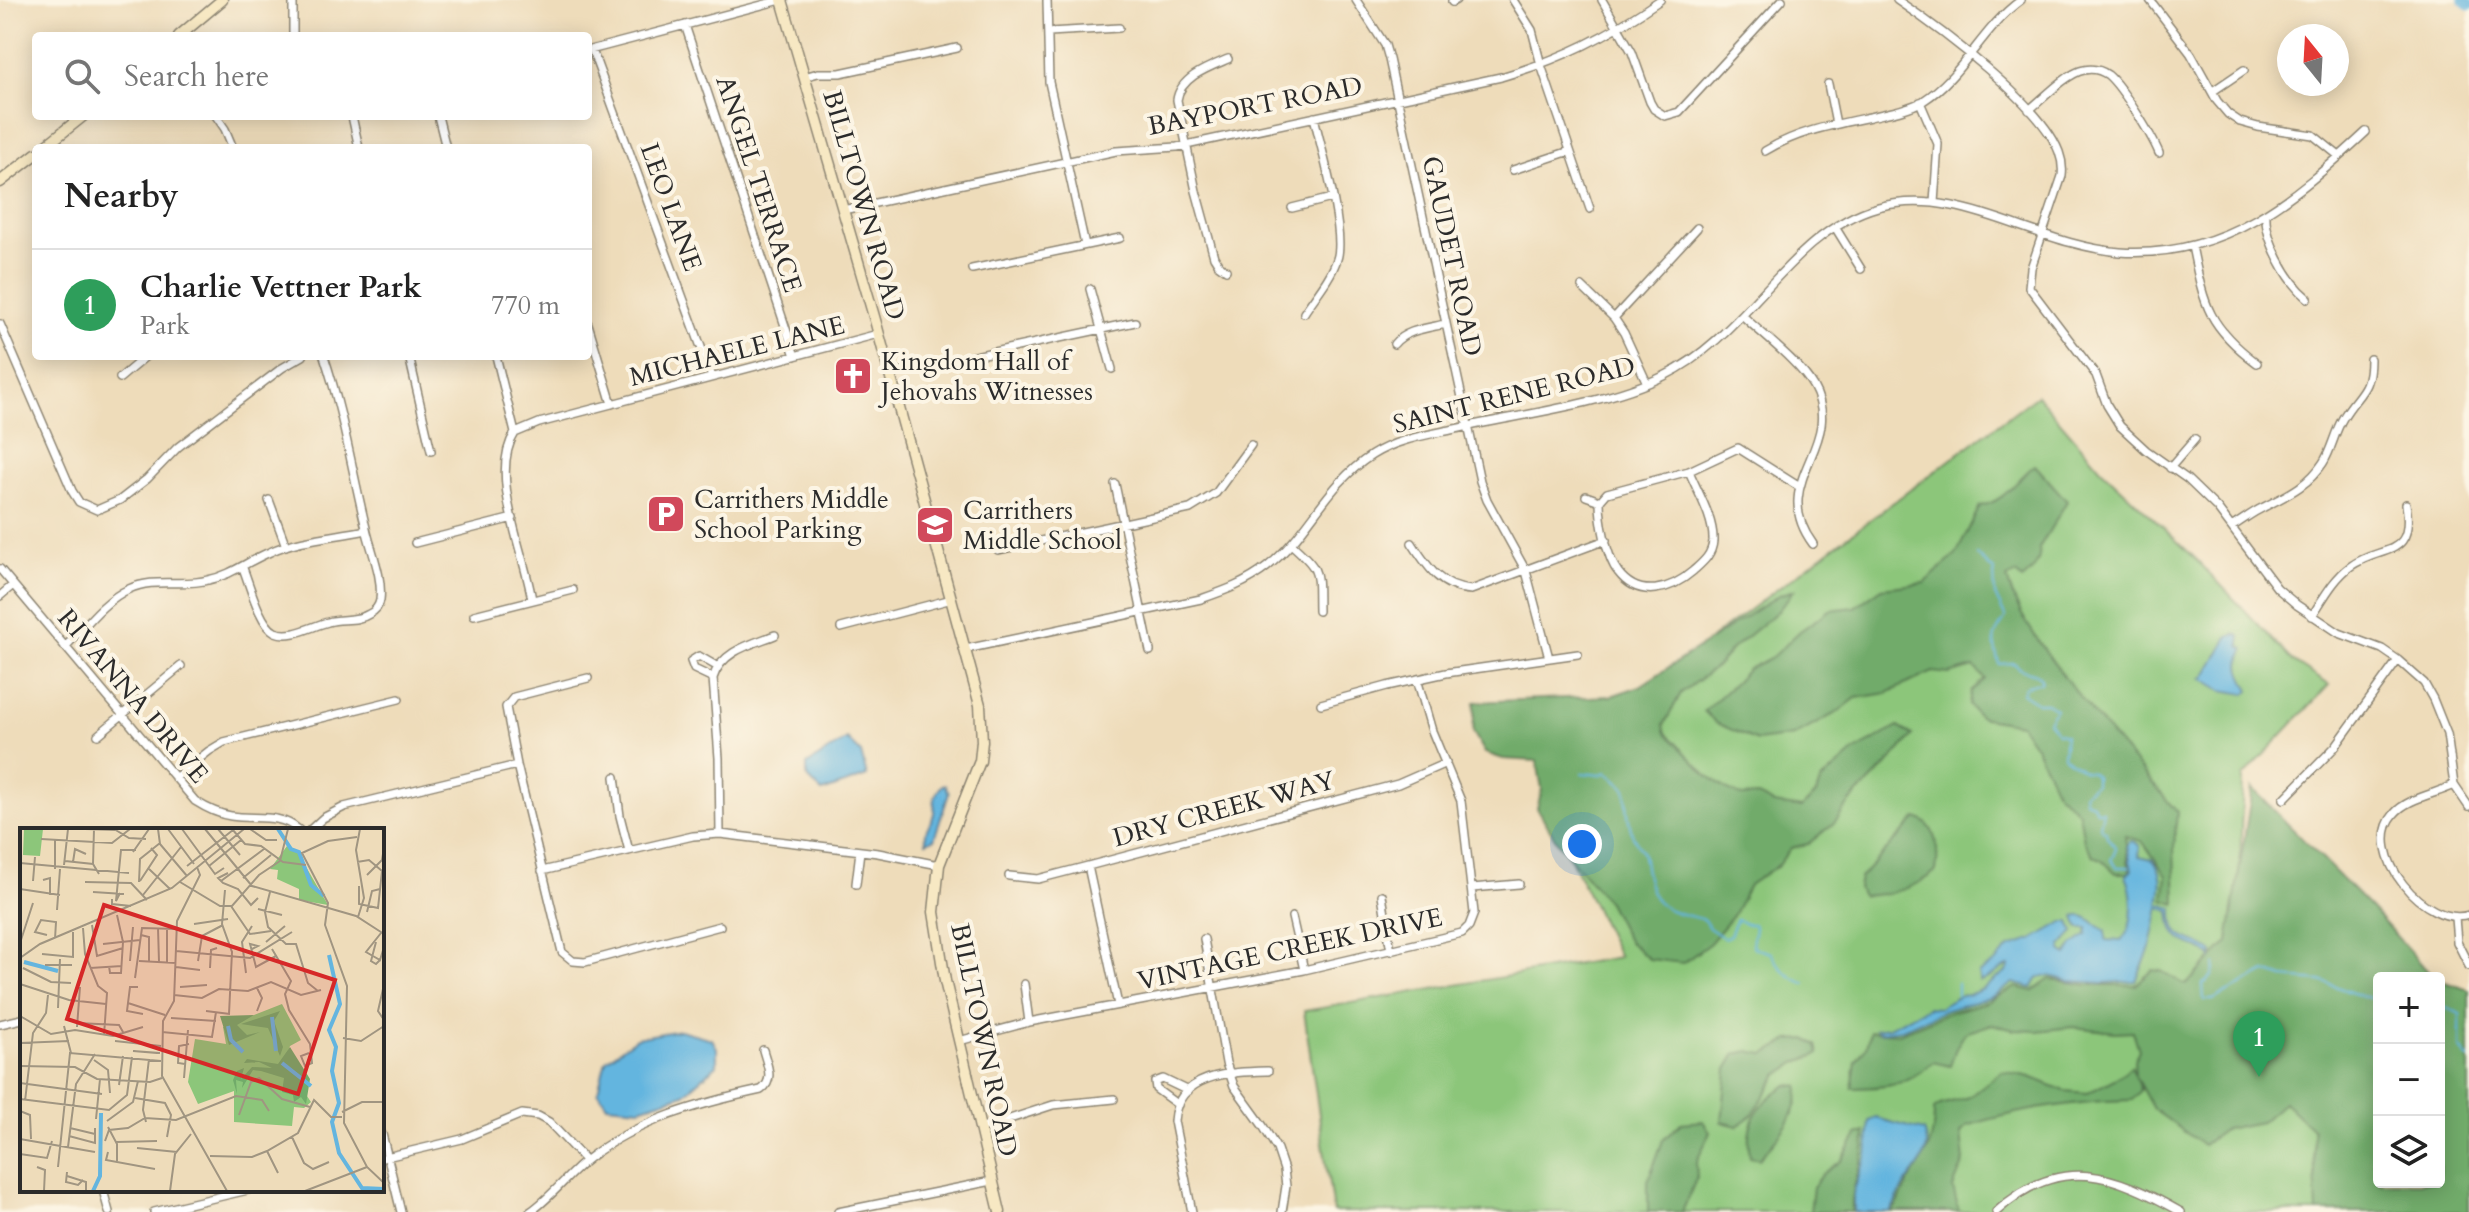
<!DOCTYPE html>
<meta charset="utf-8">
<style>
:root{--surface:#fff;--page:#f2f2f2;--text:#222;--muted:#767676;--line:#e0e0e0;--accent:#d1495b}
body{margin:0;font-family:Cardo,serif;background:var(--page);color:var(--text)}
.controls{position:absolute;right:24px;bottom:24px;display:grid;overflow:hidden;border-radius:8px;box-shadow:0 4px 20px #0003}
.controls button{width:72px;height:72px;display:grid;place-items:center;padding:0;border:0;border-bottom:2px solid var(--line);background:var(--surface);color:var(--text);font:40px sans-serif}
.compass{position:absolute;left:2277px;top:24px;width:72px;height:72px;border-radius:50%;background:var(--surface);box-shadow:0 4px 20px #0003;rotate:342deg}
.you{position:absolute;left:1582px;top:844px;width:28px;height:28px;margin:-20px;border:6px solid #fff;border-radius:50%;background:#1a73e8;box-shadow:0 0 0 12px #1a73e833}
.badge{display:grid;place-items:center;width:52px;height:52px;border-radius:50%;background:var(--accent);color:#fff;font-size:26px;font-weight:700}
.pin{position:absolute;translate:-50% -66px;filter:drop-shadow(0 2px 4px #0008)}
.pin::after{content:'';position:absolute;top:42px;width:28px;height:24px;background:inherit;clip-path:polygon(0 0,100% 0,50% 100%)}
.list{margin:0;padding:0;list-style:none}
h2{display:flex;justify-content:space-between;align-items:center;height:104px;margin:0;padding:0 32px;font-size:34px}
h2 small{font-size:26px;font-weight:400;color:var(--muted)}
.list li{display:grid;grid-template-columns:52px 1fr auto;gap:24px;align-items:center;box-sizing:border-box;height:112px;padding:0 32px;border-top:2px solid var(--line)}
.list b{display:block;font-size:30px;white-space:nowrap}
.list p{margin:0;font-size:26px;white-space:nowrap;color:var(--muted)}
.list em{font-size:26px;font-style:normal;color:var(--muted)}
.icon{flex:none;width:44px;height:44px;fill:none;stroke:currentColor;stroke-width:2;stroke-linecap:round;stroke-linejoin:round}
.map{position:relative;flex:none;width:2469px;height:1212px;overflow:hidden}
.search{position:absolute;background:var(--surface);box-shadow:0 4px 20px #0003;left:32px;top:32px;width:560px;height:88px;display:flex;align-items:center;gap:20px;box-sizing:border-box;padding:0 28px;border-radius:8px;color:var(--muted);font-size:30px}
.panel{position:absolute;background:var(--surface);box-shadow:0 4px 20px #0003;left:32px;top:144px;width:560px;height:216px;border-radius:8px}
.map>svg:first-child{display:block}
</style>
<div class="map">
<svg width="2469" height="1212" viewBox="0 0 2469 1212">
<rect width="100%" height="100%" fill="#fcf5e5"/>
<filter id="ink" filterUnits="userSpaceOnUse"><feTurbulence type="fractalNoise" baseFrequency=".0125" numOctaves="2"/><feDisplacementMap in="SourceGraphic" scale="16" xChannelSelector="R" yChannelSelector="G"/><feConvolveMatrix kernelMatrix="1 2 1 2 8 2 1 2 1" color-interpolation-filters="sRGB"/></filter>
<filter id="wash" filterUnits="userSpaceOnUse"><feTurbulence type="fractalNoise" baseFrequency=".006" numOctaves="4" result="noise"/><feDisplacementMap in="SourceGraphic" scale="32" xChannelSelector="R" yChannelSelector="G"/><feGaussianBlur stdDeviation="1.8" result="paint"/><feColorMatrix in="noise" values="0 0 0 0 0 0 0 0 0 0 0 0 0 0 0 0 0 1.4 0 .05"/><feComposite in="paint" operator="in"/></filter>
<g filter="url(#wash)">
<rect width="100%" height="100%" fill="#eedcba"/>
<path fill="#8cc67a" stroke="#5c7852" stroke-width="2" d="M2037 395 2101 469 2196 559 2294 662 2329 685 2243 777 2237 950 2379 1182H2439L2469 1212H1333L1304 1011 1619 957 1541 799 1713 637Z"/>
<path fill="#71ab6a" stroke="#4e6b4a" stroke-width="2" d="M2035 465 2067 501 2039 548C2041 562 2033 572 2022 580L2016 574 2007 578C2013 604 2029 627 2044 649 2084 706 2132 759 2177 812L2174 847 2176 904 2164 900 2167 876 2142 841 2125 836 2130 873H2116L2102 860 2093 855 2084 841 2079 813 2057 792 2036 748 2020 724 1979 717 1969 705 1971 691 1985 679 1974 667 1949 674 1933 672 1887 693 1856 698 1838 712 1794 736 1757 741 1716 723 1704 711 1735 683 1748 669 1772 657 1800 631 1830 610 1855 607 1882 588 1924 583 1956 555 1980 506C2007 501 2015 480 2035 465Z
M1794 590 1778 611 1732 649 1717 666 1681 693 1664 725 1666 733 1707 775 1728 790 1742 797 1758 796 1774 804 1802 808 1816 794 1820 782 1855 751 1898 727 1913 735 1886 766 1850 802 1835 822 1808 844 1791 848 1778 865 1749 885 1733 916 1710 943 1683 963 1649 959 1628 941 1608 902 1558 843 1537 808 1542 789 1537 761 1503 759 1485 753 1473 732 1475 702 1611 696 1640 686 1779 595Z
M2252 788 2372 909 2434 978H2379V1182H2439V980L2469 990V1212H2317L2313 1130 2284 1102 2261 1122 2225 1129 2203 1145 2153 1109 2135 1076 2140 1090 2132 1100C2076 1101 2021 1109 1967 1126L1961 1133 1964 1161 1953 1188 1959 1212H1892C1899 1203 1903 1193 1908 1183 1927 1151 1934 1148 1934 1109L1940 1105 1969 1097 2002 1071 2030 1077 2065 1091 2088 1093 2120 1076 2131 1066 2135 1075 2134 1060 2139 1050 2133 1031 2115 1032 2073 1027 2037 1031 2014 1030 1992 1024 1965 1033 1956 1048 1950 1066 1933 1062C1903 1087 1890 1087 1852 1088L1856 1061 1866 1047 1870 1031 1899 1033 1950 1012 1987 1002 2016 987 2033 991 2050 979 2087 985H2136L2153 970 2161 971 2186 985 2228 942Z
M1917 818C1938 825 1939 853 1936 871 1912 890 1893 894 1862 896L1858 888 1860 878Z
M1806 1039 1817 1045 1819 1054 1798 1062 1778 1075 1752 1115 1737 1126 1722 1122 1727 1069 1736 1054 1749 1051 1765 1054 1789 1040Z
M1787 1085 1799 1086C1800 1116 1777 1138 1759 1159L1750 1157C1744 1122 1758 1103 1787 1085Z
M1703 1121 1710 1132 1696 1163 1697 1177 1682 1212H1648V1181L1663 1140 1681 1123Z
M1865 1132C1867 1162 1850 1182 1852 1212H1810L1813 1187 1823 1174 1841 1161 1857 1135Z"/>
<path fill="#64b5df" stroke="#487085" stroke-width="2" d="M2236 634 2240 636V646L2245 649C2235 665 2242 675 2250 690L2246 694 2222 690 2202 678 2205 677 2228 637Z
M847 739 861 753 867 776 822 792 807 777V765Z
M942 785H945L949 793 934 839 926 842C925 824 928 831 933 817 938 802 928 804 942 785Z
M2130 841 2135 842 2140 846 2139 856 2152 859C2165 873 2162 886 2159 904L2173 908C2172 947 2191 934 2213 952L2212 958C2203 945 2181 947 2174 931 2171 926 2171 917 2170 911L2159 907 2151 946 2136 981 2104 983 2069 981 2050 976 2038 978 2032 988 2013 983 1993 997 1946 1010 1902 1029 1880 1032 1876 1029 1889 1027 1928 1007 1938 1008 1959 996 1968 995 1983 989 2008 970 2009 966C1998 967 1994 979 1980 981L1978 974 1997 961 2010 947 2032 940 2063 922H2070L2074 932 2062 945V951L2067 955 2073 945 2087 935 2088 928H2079L2075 917C2088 912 2094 925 2106 931V940L2121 941C2135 927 2134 893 2126 876L2132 870 2127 846Z
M680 1030 712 1039 717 1048V1065L684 1094 640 1108 607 1105 598 1091 606 1060 636 1038Z
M1876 1118 1924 1131C1934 1152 1917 1167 1906 1183 1900 1192 1896 1203 1890 1212H1854V1190L1867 1155 1870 1121Z"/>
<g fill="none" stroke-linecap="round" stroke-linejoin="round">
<path stroke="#64b5df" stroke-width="2" d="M1977 555 1994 571 1995 595 2006 618C1990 639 1993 639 1999 664L2014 663C2025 676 2031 668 2041 678V682L2025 687 2022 693 2037 703H2047L2056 709 2048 721 2056 732 2065 735 2063 756 2084 771 2091 772 2095 776V784L2084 793 2085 800 2093 804 2096 811H2103L2100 826 2102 830 2106 831 2107 837 2116 848 2111 860 2117 867H2129
M1582 773 1601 775 1607 772 1626 789C1627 804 1627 818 1632 833 1634 841 1641 846 1643 855 1646 871 1647 888 1658 902 1666 912 1692 916 1704 920L1709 928 1724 938 1730 935 1737 919 1745 924H1753L1755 928 1752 944 1754 948 1771 953C1778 967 1790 979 1805 983
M2215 964C2214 973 2212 979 2203 984L2204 1000H2213L2266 972 2283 978 2321 981 2361 996 2379 1000
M1957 983V996
M2439 1010 2448 1008 2460 1014V1048L2469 1059"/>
<path stroke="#64b5df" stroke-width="11" d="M2464 0 2469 5"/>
</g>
</g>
<g filter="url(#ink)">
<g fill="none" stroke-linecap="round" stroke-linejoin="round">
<defs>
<path id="minor" d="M1047 0 1049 82 1085 245
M1356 0 1385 45 1389 59 1480 481 1487 500 1526 571 1549 658
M1513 0 1532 30 1541 65 1590 209
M1602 0 1632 52 1650 102 1654 109 1665 116 1679 112 1782 0
M1897 0C1940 29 2042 105 2059 152 2062 160 2063 168 2062 176L2031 268 2029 287 2096 375 2107 405 2120 426 2146 450 2187 479 2217 508 2277 588 2297 605 2339 633 2382 649 2398 660 2424 683 2433 699 2447 734 2454 785 2469 807
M2150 0 2191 54 2217 101 2228 114 2240 122 2258 127 2313 135 2339 156
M1452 2 1456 0
M685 25 795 356
M1049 32 1119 28
M293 36V0
M590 50 781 0
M592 50 712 377
M804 77 818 73H840L957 48
M1828 84 1836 124
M2213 91 2244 70
M1920 102 1938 144 1934 203
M2029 110C2043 99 2067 73 2084 70 2093 68 2101 70 2108 75 2122 87 2152 136 2159 153
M216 116 225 129 233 148
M352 116 359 148
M438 116 446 148
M1765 151C1798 131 1832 125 1870 117 1887 113 1907 110 1923 101 1963 76 1982 28 2021 0
M1513 170 1570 151
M1292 208 1332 198
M843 210 1116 151 1177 147 1501 77C1562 59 1608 36 1660 0
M2266 213C2264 239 2288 282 2308 298
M1835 227 1861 269
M2192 246C2204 304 2207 326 2257 363
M972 269 1120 238
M1226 270 1219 265 1214 257 1196 191 1177 100C1180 77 1209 67 1228 59
M1582 287 1614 318 1624 333 1647 383
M1090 289 1112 369
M1304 313C1315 296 1331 278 1337 259 1346 234 1321 147 1314 117
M1743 316C1763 335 1800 363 1813 386 1847 446 1766 481 1813 544
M1614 318 1697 228
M0 324 72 491 79 502 97 510 120 500 147 479 178 447 282 368 303 356
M588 324 612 404
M1394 344C1405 330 1428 328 1445 324
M409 356 431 451
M496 356 515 433C488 474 525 554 532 600
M890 374 1135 322
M120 378 146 356
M515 433 539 423 878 334
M2170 468 2195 439
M1115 484 1150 651
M1586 496 1600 501
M269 500 286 546
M1600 501C1600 519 1606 557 1618 572 1639 600 1671 590 1693 571 1703 562 1712 555 1713 541 1714 518 1697 491 1689 471
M1600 501 1607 493 1689 471 1738 448 1798 486
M2233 526C2243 520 2253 512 2264 507 2287 495 2308 486 2323 463 2332 449 2334 433 2343 418 2358 392 2370 393 2370 359
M415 543 513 518
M1412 543C1427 566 1440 588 1471 590L1606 540
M1291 544C1322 571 1317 571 1318 611
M998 550 1190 509 1216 493 1251 445
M243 568C249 583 260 625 275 632 291 639 312 626 328 622 341 618 357 622 369 614 375 611 379 606 380 600 383 576 371 551 366 528 352 471 343 412 324 356
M0 569 195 801C206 808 217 814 231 816 255 820 278 812 299 830
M0 596 13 585
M474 615 573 590
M2312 616C2323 599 2334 578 2351 566 2382 544 2415 560 2406 504
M841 628 952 599
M65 647C84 628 104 600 129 589 154 577 182 587 208 580 232 575 248 561 270 552 300 538 334 537 366 530
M966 649 1201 599C1224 591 1247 583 1267 567 1309 534 1325 485 1372 455 1397 439 1427 435 1455 429 1521 414 1604 405 1664 376 1749 335 1789 232 1878 207 1928 194 1975 210 2022 227 2054 238 2086 249 2120 252 2224 259 2295 198 2366 132
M588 678 514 697 506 707 517 765 562 952 573 961 585 962 720 926
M713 678 694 669 691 661 699 656 718 667
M1321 704 1387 686 1446 673 1578 654
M98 735 181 666
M615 777 620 816 629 851
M175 778 209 751 224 742 399 699
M2454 785C2436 794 2407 798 2394 814 2361 852 2426 929 2469 915
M2284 799 2335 747 2398 660
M310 830 323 818 344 807 517 765
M720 834 719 758 713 678C721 651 752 644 775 635
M1088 866 1118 1005
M542 871 693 836 720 834 878 853 939 865
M1009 876 1038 879 1088 866 1398 784 1446 763
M856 884 860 851
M1472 888 1519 884
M1382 895 1391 951
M1292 917 1304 970
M2455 918 2457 942 2469 966
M1204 939 1226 1063 1234 1086 1263 1126 1277 1149 1284 1170 1286 1186 1282 1212
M1024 984 1029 1022
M0 1024 22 1019
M959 1041 1029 1022 1304 970 1462 933 1469 926 1474 913 1461 801 1432 731 1417 679
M1178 1105 1156 1089 1155 1082 1163 1079 1188 1091
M979 1129 1053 1105 1114 1099
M382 1134 401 1212
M382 1158 462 1139 522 1114 538 1116 549 1122 585 1160
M103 1190 109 1212
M154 1212 248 1190
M530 1212C552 1197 568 1174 589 1158 638 1120 701 1103 761 1090 775 1080 767 1065 763 1050
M838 1212 992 1181
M1192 1212 1174 1121C1177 1073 1232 1072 1268 1071
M1996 1212C2060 1153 2114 1174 2181 1212"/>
<path id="secondary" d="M782 0 875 320 980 705 982 741 980 761 939 865 934 912 945 981 1000 1212
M179 36 222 0
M43 148 83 116
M0 182 36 154"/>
</defs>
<use href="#minor" stroke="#8c8472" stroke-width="10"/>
<use href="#secondary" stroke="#8c8472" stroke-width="13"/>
<use href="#minor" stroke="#fff" stroke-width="7"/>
<use href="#secondary" stroke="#f7e8c3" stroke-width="10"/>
</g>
</g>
<defs>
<symbol id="church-square" viewBox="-11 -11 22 22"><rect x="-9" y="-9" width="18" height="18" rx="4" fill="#d1495b" stroke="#fcf5e5"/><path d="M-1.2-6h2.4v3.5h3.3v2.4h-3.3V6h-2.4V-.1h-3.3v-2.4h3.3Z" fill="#fff"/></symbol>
<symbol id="parking-square" viewBox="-11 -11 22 22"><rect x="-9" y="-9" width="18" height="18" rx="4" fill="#d1495b" stroke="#fcf5e5"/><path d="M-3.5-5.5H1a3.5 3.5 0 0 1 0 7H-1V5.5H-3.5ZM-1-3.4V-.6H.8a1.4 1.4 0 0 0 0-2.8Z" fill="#fff"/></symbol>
<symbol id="school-square" viewBox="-11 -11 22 22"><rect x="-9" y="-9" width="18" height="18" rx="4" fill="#d1495b" stroke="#fcf5e5"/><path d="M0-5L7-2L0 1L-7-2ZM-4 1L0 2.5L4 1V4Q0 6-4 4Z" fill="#fff"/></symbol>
</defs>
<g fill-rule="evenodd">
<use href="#church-square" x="831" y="354" width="44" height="44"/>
<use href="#parking-square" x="644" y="492" width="44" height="44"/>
<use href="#school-square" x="913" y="503" width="44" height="44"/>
</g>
<g text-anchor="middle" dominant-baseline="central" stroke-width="8" stroke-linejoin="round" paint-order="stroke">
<g font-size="26" fill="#2b2b2b" stroke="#fcf5e5">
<text transform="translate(1255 106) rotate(-11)">BAYPORT ROAD</text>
<text transform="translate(759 184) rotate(72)">ANGEL TERRACE</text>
<text transform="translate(864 205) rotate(74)">BILLTOWN ROAD</text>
<text transform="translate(671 207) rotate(70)">LEO LANE</text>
<text transform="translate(1452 256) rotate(78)">GAUDET ROAD</text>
<text transform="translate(737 351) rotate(-14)">MICHAELE LANE</text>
<text transform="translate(1514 395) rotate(-14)">SAINT RENE ROAD</text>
<text transform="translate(133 696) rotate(50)">RIVANNA DRIVE</text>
<text transform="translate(1224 809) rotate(-15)">DRY CREEK WAY</text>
<text transform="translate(1290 949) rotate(-12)">VINTAGE CREEK DRIVE</text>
<text transform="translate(984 1040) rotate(78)">BILLTOWN ROAD</text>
</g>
<g font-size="26" fill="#2b2b2b" stroke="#fcf5e5" text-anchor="start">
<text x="881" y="361">Kingdom Hall of<tspan x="881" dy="30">Jehovahs Witnesses</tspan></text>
<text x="694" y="499">Carrithers Middle<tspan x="694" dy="30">School Parking</tspan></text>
<text x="963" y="510">Carrithers<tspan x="963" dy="30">Middle School</tspan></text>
</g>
</g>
<g transform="translate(20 828)">
<rect width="364" height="364" fill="#eedcba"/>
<path d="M4 1H23L20 28 3 27ZM267 18 278 25 308 77 279 72V61L257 51 258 42 250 41ZM262 176 281 212 270 218 264 234 291 274 284 280 274 279 272 298 214 294V263L178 276 168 254 175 211 206 216 203 199Z" fill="#8cc67a"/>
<path d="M260 183 254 193 263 219 260 228 248 200 221 196ZM234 187 217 197 227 207 240 204 209 217 200 188ZM270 219 290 251 286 276 281 269 274 274 273 267 262 264 264 250 241 243 233 242 222 260 223 254 216 252 217 266 213 252 217 243 224 240 221 251 232 239 252 240 239 234 224 235 227 231 258 236Z" fill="#71ab6a"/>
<path fill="none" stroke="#64b5df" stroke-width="4" d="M258 1 271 21 279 24 291 57 304 68M309 127 320 176 309 202 316 219 312 243 319 275 312 294 319 325 342 360 364 361M4 134 38 143M252 189 256 223M208 198 211 212 223 224M262 235 291 258M73 363 80 348 81 285"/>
<path fill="none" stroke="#a09581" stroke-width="2" d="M65 1 95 2M94 1 109 10 126 11M138 1 140 16 167 48M148 1 174 36M162 1 195 46 204 40M185 1 232 58 336 88 364 106M198 1 220 27M212 1 225 16 241 18 263 34 286 37M230 1 246 12H257M337 9 308 13 282 25 308 75 305 97 327 158 324 295 347 339 364 355M21 11 92 15 110 1M113 24 129 1M45 33 73 36 79 46M53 34 55 21 66 26M337 34 349 32 362 43 358 80 339 76V58M0 35 109 45M73 36 74 1M44 37 48 1M167 38 213 2M189 38 221 12M177 39 180 47 157 93 154 173 143 193 142 248 207 363M128 40 150 61M35 41V12M208 45 198 50 203 55 218 61 231 77 238 70M347 47 362 32 364 20M223 50 251 27M23 52 30 50V67M13 53 15 29M120 53 137 27 131 20M201 53 244 21M65 54 111 55 127 72M119 54 120 31 140 15M160 54 200 78H212L239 47 260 33 268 1M0 61 40 67M205 62 202 96 212 124 209 186M73 64 104 66M250 64 245 84 248 99 266 116H276L288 155 298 163M100 65 96 73 101 22H116M123 67 161 19M92 71V76L111 78M211 78 230 106 251 103M238 81 262 87M37 82 40 41M347 84 352 63 360 61M338 89 344 70 336 22 340 1M174 96 208 91M72 97 77 128 103 120M63 100 65 126 78 158 87 165 84 207M138 100 139 134M147 100V135M361 105 346 124 360 132 364 119M27 107 15 104 21 92 36 94 35 111M121 107 129 109V134M246 114 265 98M356 114 351 133 356 136 360 132M0 115 13 75M83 116 120 112M232 121 238 118 230 116 236 139 256 128M252 121 271 153 265 166 269 182 290 216 292 235 285 238 281 228 289 225M156 123 230 130 272 104M22 126 53 129V104M0 130 20 116 152 60 224 1M110 133 113 99M119 133 156 135M178 133 182 108 203 97M25 137H52M89 138 90 145H101L103 114 97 87M156 139 180 142M3 140 31 154 51 155M70 140 102 138M190 140 191 122 197 120M226 145 222 114 232 98M115 150 122 100 157 101M0 156 49 172 86 176M118 159H110L107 183 123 186M160 159 187 157M363 161 358 183 364 192M154 167 182 170 199 161 228 163 251 154 281 167 301 162M108 175 145 187M38 180 40 131M186 183 210 186M237 183 242 170 237 160M0 188 31 206 55 202 93 208 123 199M151 190 196 193M57 195 99 197 103 204M44 198 51 225M57 199 60 159M142 204 192 209 196 184M323 210 341 213 364 198M95 213 141 218M0 215 49 213M137 225 113 223 140 225M74 232 88 242 90 265M165 236 158 235 159 218 169 216M0 238 55 239 77 251 130 254 142 250M164 250 168 202M0 255 82 266M99 257 103 228M115 270 145 275 151 287 147 309M0 271 89 282 107 267 112 229M5 273 13 205 26 185 28 167M0 283 10 287 11 311M322 284 342 274H364M219 287 231 254 239 250 262 271 290 279M76 291 80 251M87 293 113 274 118 253M126 294 123 282 129 231M88 299 97 316V333M50 300 75 306M49 308 75 315V300M272 309 284 335 293 341 309 334M0 311 75 324M85 313 89 302 108 300 125 290 156 292 216 268 242 272 249 283M96 314 137 313M48 319 56 256 75 226M117 320 157 324M247 323 258 345M88 324 86 332 135 341M0 326 27 330 32 313M190 328 232 329 247 323 278 305 294 272 311 289H322M17 339 25 342 24 363M38 339 50 225 141 233M47 344 46 354 58 357 63 352M47 348 66 354V363M150 363 155 326 171 306M285 363 347 339"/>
<path fill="#d62828" fill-opacity="0.15" stroke="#d62828" stroke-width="4" d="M84 77 315 152 278 266 47 191Z"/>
<rect width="364" height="364" fill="none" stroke="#2b2b2b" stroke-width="4"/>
</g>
</svg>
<div class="controls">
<button>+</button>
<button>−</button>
<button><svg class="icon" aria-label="layers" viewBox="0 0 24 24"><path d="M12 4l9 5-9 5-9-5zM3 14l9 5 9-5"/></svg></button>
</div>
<svg class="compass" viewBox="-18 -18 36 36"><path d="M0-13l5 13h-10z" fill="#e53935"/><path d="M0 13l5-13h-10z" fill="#767676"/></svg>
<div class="you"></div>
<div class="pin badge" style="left:2259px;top:1077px;background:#2e9e5b">1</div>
<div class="search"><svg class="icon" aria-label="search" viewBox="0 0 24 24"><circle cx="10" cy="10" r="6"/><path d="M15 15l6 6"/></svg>Search here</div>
<section class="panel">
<h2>Nearby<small></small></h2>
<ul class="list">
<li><span class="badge" style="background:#2e9e5b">1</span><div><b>Charlie Vettner Park</b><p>Park</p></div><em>770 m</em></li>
</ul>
</section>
</div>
